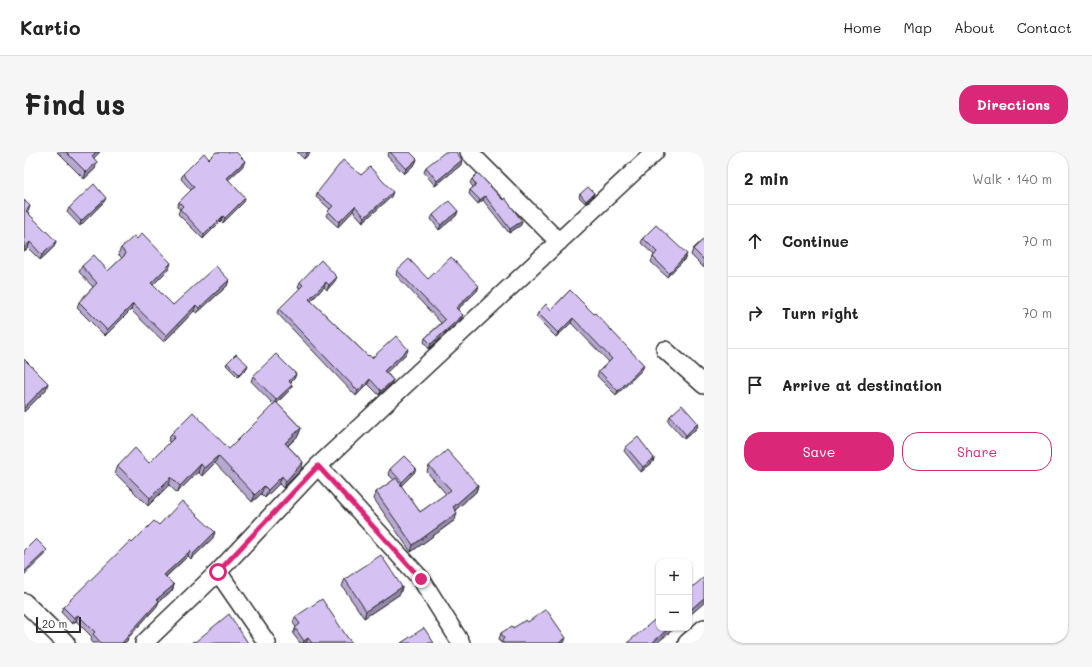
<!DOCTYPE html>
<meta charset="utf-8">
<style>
:root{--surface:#fff;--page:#f6f6f6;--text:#222;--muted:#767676;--line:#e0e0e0;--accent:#db2777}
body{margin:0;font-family:Mali,sans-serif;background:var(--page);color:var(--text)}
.controls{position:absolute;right:12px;bottom:12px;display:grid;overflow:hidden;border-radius:8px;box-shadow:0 1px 3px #0004}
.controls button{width:36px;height:36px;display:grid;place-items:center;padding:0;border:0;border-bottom:1px solid var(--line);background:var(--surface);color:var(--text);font:20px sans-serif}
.scale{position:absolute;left:12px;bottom:10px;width:45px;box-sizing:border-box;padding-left:4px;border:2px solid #2b2b2b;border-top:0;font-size:11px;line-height:14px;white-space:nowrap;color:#2b2b2b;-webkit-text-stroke:3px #fff;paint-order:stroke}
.stop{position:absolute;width:12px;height:12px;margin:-9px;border:3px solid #db2777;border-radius:50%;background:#fff}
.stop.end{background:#db2777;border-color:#fff;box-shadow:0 1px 4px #0008}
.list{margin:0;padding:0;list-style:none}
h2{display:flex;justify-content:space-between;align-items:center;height:52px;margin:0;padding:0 16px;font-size:17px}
h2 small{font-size:13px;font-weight:400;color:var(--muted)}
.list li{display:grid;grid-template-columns:26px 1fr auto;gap:12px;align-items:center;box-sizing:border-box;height:72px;padding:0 16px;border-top:1px solid var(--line)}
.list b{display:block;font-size:15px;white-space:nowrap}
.list em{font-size:13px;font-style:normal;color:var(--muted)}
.actions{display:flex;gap:8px;padding:12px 16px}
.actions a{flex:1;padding:9px 0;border:1px solid var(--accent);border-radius:16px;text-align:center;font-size:14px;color:var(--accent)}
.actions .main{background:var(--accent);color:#fff}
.icon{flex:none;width:22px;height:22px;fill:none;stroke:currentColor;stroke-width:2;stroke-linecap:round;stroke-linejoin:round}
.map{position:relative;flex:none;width:680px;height:491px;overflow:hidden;border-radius:16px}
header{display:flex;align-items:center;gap:24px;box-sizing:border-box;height:56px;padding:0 20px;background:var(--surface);border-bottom:1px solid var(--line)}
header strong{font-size:19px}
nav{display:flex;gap:22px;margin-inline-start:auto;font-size:14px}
.intro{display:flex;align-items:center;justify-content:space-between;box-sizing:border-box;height:96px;padding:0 24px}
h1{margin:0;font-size:28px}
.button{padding:10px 18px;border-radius:16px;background:var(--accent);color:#fff;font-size:14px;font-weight:700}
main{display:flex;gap:24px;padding:0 24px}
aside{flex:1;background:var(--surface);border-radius:16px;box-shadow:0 1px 3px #0004}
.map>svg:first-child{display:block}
</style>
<header>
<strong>Kartio</strong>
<nav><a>Home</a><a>Map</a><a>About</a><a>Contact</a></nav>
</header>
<div class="intro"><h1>Find us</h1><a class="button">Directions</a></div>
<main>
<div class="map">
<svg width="680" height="491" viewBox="0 0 680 491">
<rect width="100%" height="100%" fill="#fff"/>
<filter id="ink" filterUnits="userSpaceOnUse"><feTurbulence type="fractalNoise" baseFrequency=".025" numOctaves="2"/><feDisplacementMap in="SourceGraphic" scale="8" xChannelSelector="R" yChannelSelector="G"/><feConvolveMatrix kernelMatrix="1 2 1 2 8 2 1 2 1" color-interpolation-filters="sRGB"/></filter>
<g filter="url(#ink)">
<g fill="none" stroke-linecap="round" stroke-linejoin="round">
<defs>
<path id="minor" d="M445 0 535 90
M641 198 680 233
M294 314 397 427 437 491
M194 420 243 491
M0 450 42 491
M120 491 194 420 294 314 631 0
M663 491 680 476"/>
</defs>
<use href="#minor" stroke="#2b2b2b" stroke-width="20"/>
<use href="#minor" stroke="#fff" stroke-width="17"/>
</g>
<path fill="#b7a7d1" stroke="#2b2b2b" d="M33 0H76L70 6 71 17 60 27Z
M273 0H287L280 7Z
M365 0H386L393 7 391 12 380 22 363 4Z
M185 7 219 14 204 28 220 50 199 71 197 69 179 87 154 62 156 57 153 55 155 50 167 38 157 27 159 22Z
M437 13 411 34 400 20 402 15Z
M448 27 497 73 485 81 459 48 454 52 445 42 446 38 449 35 446 31Z
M293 41 367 45 339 70 329 59 314 75 302 64 304 59 306 57 292 45Z
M570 41 569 44 561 51 555 45 556 42Z
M0 48 4 60 3 61 32 89 30 95 16 108 4 96 0 99Z
M80 50 56 74 43 60 45 56Z
M434 59 432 64 415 78 407 67 409 63Z
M619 86 661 107 643 125 627 110 629 105 630 103 617 91Z
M680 87V116L667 103 669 97Z
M97 96 145 117 129 133 149 153 205 128 203 134 173 161 170 159 140 190 107 158 81 184 53 156 55 150 69 135 55 120 58 114 84 119 98 106 94 102Z
M373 118 404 127 455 134 453 139 434 157 437 167 405 197 400 190 401 186 417 171 372 123Z
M311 129 303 138 300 135 287 149 344 204 348 206 383 201 362 220 369 228 367 232 355 243 344 232 332 244 253 161 255 157 276 136 274 135 276 130Z
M546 138 620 213 618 218 592 243 573 224 575 219 585 210 547 171 532 185 512 165 514 161 527 158Z
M203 211 223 216 214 225 202 213Z
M272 222 270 227 266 231 268 233 267 237 253 251 277 276 274 284 264 294 279 310 277 318 259 336 255 332 241 346 237 342 228 350 191 311 178 324 174 320 153 341 145 333 124 354 91 321 94 314 125 311 146 290 144 289 147 282 205 297 250 253 227 229 229 224Z
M646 264 674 271 673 276 660 287 644 269Z
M602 295 630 306 629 310 617 320 600 299Z
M405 314 454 333 452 340 431 358V368L387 400 350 347 352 340 370 328 364 322 366 317 392 316 390 321 377 334 396 360 422 342 403 320Z
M135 373 189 386 167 407 164 404 142 425 150 433 148 439 135 449 133 454 104 486 103 489 101 491H69L67 488 68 485 52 469 48 472 37 460 39 455 108 391Z
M321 427 378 435 376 442 340 466 318 434Z
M271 465 323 485 328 491H276L269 482 272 475 269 471Z
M504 470 540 491H477L475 487 477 481 489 476Z"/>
<path fill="#9588aa" stroke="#2b2b2b" d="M72 0H76L65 11 68 4Z
M284 0H287L280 7 282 2Z
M393 7 391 12 380 22 382 17Z
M438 8 437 13 411 34 413 29Z
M221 9 219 14 201 31 203 26Z
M73 10 71 17 60 27 62 20Z
M369 40 367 45 339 70 341 65Z
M570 41 569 44 561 51 562 49Z
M461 44 459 48 454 52 456 48Z
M82 46 80 50 56 74 57 69Z
M221 46 220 50 199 71 201 66Z
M6 54 4 60 0 64 2 59Z
M331 54 329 59 314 75 315 70Z
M434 59 432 64 415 78 417 73Z
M199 64 197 69 179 87 180 83Z
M498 69 497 73 485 81 486 77Z
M32 89 30 95 16 108 18 103Z
M6 90 4 96 0 99V96Z
M663 102 661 107 643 125 645 121Z
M147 111 145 117 125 137 127 131Z
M313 125 311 129 303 138 305 133Z
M205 128 203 134 173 161 175 156Z
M302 130 300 135 284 152 285 147Z
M455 134 453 139 431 160 432 156Z
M109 152 107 158 81 184 83 178Z
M172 153 170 159 140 190 142 184Z
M439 163 437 167 405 197 407 192Z
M549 166 547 171 532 185 534 181Z
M384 197 383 201 359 224 360 219Z
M224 213 223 216 214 225 215 222Z
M620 213 618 218 592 243 594 239Z
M272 222 270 227 263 234 265 229Z
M346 227 344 232 332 244 334 239Z
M369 228 367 232 355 243 357 239Z
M24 231 22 238 0 260V256Z
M268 233 267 237 250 253 252 248Z
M674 271 673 276 660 287 662 283Z
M277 276 274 284 258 299 261 291Z
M194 304 191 311 178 324 180 316Z
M630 306 629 310 617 320 619 315Z
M279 310 277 318 259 336 262 329Z
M177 312 174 320 153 341 156 334Z
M392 316 390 321 376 335 378 330Z
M258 324 255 332 241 346 244 338Z
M147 325 145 333 124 354 126 346Z
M454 333 452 340 427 362 429 355Z
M240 334 237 342 228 350 231 343Z
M433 361 431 368 387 400 389 393Z
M191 380 189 386 167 407 169 402Z
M23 398 21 403 0 423V420Z
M166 399 164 404 138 428 140 423Z
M150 433 148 439 135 449 133 454 104 486 103 489 101 491H98L133 447Z
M378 435 376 442 340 466 342 459Z
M680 446V451L665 464V459Z
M54 463 52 469 48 472 50 466Z
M645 476H651L633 491H628Z
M284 486 282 491H279L280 489Z
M542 486 540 491H535Z"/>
<path fill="#d5c2f3" stroke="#2b2b2b" d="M42 0H72L68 4 73 10 62 20Z
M192 0H212L221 9 203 26 221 46 201 66 199 64 180 83 156 57 159 54 155 50 170 35 159 22 180 1 185 7Z
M366 0H386L393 7 382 17Z
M421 0H432L438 8 413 29 402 15Z
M319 8 337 23 346 15 369 40 341 65 331 54 315 70 304 59 309 54 293 41Z
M454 21 479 48 481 46 498 69 486 77 461 44 456 48 446 38 452 33 448 27Z
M70 32 82 46 57 69 45 56Z
M564 35 570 41 562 49 556 42Z
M0 48 6 54 2 59 32 89 18 103 6 90 0 96Z
M425 49 434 59 417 73 409 63Z
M632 73 663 102 645 121 629 105 633 100 619 86Z
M118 81 147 111 127 131 149 153 192 114 205 128 175 156 172 153 142 184 109 152 83 178 55 150 73 131 58 114 70 103 84 119 102 102 97 96 110 84 113 87Z
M680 87V108L669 97Z
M427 105 455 134 432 156 439 163 407 192 401 186 421 168 373 118 385 107 404 127Z
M297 108 313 125 305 133 302 130 285 147 344 204 345 203 348 206 372 184 384 197 360 219 369 228 357 239 346 227 334 239 255 157 279 133 276 130Z
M546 138 570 162 571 161 620 213 594 239 575 219 588 207 549 166 534 181 514 161 522 152 527 158Z
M212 202 224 213 215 222 203 211Z
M252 202 272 222 265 229 268 233 252 248 229 224Z
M0 207 24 231 0 256Z
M252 250 277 276 261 291 279 310 262 329 258 324 244 338 240 334 231 343 194 304 180 316 177 312 156 334 147 325 126 346 94 314 111 296 125 311 151 285 147 282 169 260 205 297Z
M658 253 674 271 662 283 646 264Z
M614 285 630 306 619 315 602 295Z
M423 298 454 333 429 355 433 361 389 393 352 340 372 326 396 360 427 338 405 314Z
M380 304 392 316 378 330 366 317Z
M158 349 191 380 169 402 166 399 140 423 150 433 133 447 135 449 104 483H105L98 491H77L69 482 71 480 54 463 50 466 39 455 106 389 108 391 130 369 135 373Z
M12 387 23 398 0 420V399Z
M357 403 378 435 342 459 321 427Z
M679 426 680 428V446L665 459V438Z
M298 447 323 485 328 491H288L284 486 280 489 271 476 276 472 271 465Z
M522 457 542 486 535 491H479L478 489 480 486 477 481 488 474 489 476 502 468 504 470Z
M205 462 224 491H167L170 489 171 490Z
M635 464V476H645L628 491H603Z
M400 476 410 491H377Z"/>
</g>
<g fill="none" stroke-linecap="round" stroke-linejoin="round" filter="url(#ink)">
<path stroke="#db2777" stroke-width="5" d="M194 420 294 314 397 427"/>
</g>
</svg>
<div class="controls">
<button>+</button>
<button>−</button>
</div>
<div class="scale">20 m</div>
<div class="stop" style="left:194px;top:420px"></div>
<div class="stop end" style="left:397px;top:427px"></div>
</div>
<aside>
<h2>2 min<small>Walk · 140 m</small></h2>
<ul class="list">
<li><svg class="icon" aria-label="ahead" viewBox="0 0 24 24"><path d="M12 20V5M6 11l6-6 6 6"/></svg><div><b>Continue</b></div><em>70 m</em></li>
<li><svg class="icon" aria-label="right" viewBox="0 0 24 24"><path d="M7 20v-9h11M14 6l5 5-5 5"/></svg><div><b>Turn right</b></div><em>70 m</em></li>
<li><svg class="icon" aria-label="arrive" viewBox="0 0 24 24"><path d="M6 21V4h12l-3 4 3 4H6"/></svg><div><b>Arrive at destination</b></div></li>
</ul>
<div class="actions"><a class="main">Save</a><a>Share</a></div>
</aside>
</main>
